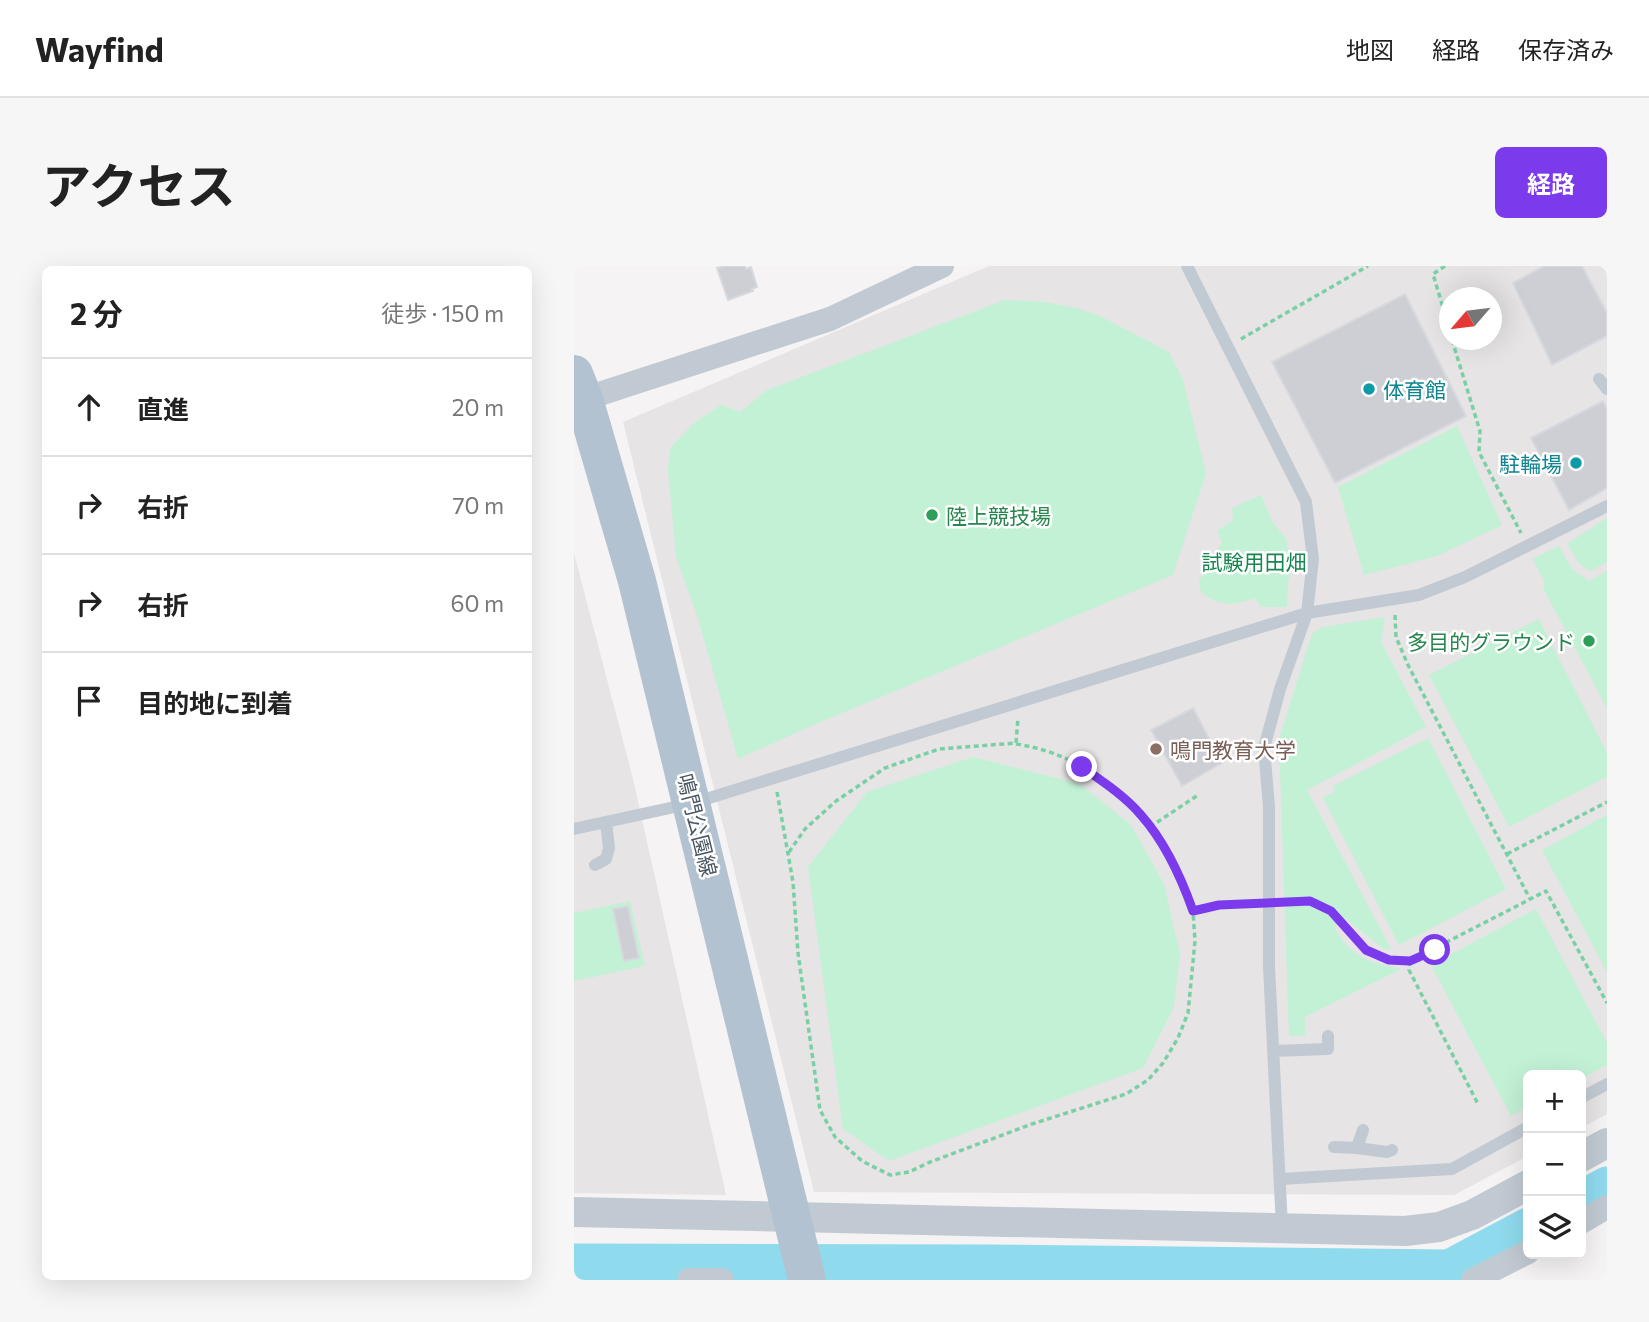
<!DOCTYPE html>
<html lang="ja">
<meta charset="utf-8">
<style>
:root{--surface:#fff;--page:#f6f6f6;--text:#222;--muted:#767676;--line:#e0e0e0;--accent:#7c3aed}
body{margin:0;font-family:Commissioner,"Noto Sans JP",sans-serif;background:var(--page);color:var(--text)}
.controls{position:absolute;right:21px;bottom:21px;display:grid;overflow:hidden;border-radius:10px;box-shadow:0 7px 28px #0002}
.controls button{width:63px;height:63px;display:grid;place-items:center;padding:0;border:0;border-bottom:2px solid var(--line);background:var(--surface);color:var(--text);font:35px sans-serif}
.compass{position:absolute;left:865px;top:21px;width:63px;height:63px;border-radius:50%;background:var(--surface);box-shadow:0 7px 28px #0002;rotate:242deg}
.stop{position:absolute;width:21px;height:21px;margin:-16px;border:5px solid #7c3aed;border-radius:50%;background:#fff}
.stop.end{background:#7c3aed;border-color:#fff;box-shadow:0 2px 7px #0008}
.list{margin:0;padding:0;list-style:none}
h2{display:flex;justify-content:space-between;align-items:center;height:91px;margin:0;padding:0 28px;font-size:30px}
h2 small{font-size:23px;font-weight:400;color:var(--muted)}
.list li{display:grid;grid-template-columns:46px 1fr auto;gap:21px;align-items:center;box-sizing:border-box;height:98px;padding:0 28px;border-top:2px solid var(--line)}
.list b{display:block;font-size:26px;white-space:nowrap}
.list em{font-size:23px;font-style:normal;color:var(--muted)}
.icon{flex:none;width:38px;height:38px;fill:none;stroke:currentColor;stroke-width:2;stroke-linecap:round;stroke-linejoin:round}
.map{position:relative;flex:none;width:1033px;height:1014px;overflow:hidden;border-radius:10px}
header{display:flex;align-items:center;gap:42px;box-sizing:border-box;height:98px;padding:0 35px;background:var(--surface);border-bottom:2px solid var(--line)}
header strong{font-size:33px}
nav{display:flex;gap:38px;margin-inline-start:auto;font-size:24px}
.intro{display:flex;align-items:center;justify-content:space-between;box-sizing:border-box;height:168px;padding:0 42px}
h1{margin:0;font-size:49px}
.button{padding:18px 32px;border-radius:10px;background:var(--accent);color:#fff;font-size:24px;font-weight:700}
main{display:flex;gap:42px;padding:0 42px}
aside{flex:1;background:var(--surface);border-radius:10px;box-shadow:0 7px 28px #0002}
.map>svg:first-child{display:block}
</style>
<header>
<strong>Wayfind</strong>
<nav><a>地図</a><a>経路</a><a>保存済み</a></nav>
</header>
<div class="intro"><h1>アクセス</h1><a class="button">経路</a></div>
<main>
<aside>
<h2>2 分<small>徒歩 · 150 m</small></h2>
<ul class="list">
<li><svg class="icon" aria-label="ahead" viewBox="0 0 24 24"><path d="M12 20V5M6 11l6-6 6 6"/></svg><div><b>直進</b></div><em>20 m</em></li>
<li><svg class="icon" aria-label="right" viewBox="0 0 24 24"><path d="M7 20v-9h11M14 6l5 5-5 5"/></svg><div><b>右折</b></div><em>70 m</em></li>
<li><svg class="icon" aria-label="right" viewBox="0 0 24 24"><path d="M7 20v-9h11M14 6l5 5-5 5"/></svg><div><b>右折</b></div><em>60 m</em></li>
<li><svg class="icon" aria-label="arrive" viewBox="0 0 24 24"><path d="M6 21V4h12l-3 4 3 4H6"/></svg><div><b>目的地に到着</b></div></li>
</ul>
</aside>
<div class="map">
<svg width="1033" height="1014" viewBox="0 0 1033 1014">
<rect width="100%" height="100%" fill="#f5f3f3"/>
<path fill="#e6e4e5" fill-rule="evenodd" d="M415 0H1033V848L1007 862V809H954V890L880 929 240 926 49 156ZM876 32H918V74H876Z
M0 287 59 513 152 929 0 927Z"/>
<path fill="#c3f1d5" d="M431 34 471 36 503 42 528 51 595 86 609 114 632 207 599 309 237 460 164 493 123 349 102 291 94 204 96 182 119 158 147 139 166 146 193 124Z
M883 160 928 259 863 290 790 309 764 221Z
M687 229 698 255 712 273 718 301 714 316 713 341H687L681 332C659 340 645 341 627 326L625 315 648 276 643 265 659 254 658 242Z
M1033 252V296L1017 305 1007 300 993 278Z
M985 280 998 303 1015 315 1033 305V442L970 324V314L958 293Z
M811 351 807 376 852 461 733 524 817 683H810L772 653 760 661C777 692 794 696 827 703L731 751V770H715L705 473 738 368 748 361Z
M965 353 1033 487V511L935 561 855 409Z
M854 472 932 623 825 679 749 532 761 525 759 520Z
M399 491 506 518 557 559 590 618 606 688 600 741 569 802 315 895 269 863 234 601 293 526Z
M1033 549V706L968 584Z
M56 635 71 700 0 715V647Z
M962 643 1033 777V799L1007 813V809H954V841L937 850 857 699Z"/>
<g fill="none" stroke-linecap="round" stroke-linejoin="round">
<path stroke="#90daee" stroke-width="37" d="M1007 933 1033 919
M0 996 415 997 875 1002 954 960"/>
</g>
<path fill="#cdcfd5" stroke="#d7d9de" stroke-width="2" d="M150 0H171L172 3 177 1 183 21 178 23 179 25 154 34 143 2Z
M970 0H1008L1033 47V70L978 99 939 17Z
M831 28 892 150 761 217 698 96Z
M1029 135 1033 143V222L995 244 957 172Z
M619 442 648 497 608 520 577 464Z
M54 640 65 692 50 695 39 643Z"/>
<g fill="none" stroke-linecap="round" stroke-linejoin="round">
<path stroke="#7ad0a6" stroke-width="3.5" stroke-dasharray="5 3.5" stroke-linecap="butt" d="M871 0 859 8 876 65
M667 73 794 0
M878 74 906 165 905 186 947 267
M821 349 822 371 834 399 956 633
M442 478C532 491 590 564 619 645
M203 526 219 616 224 687 246 844 261 871 288 895 316 909 335 906 356 896 458 858 552 828 574 814 589 797 604 772 614 747 621 675 619 645 645 639 679 638
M576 561 624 529
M215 586 231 563 262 535 311 502 365 483 442 477 444 452
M933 588 1033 536
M711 636 736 635 757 645 792 684 815 694 836 695 972 625 1033 737
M836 695 835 704 904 838"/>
<path stroke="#c1cad2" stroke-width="12" d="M613 0 732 236 739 293 733 347 706 423 690 482 695 541V701L708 961
M1025 113 1033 123
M0 563 119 537 733 347 845 329 891 311 1033 240
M21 599 32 593 35 582 32 556
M700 785 754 783V770
M1007 832 1033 818
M760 881 783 882 789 864
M783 882 813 886 818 884
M706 913 878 903 954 861"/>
<path stroke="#c1cad2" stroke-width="24" d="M10 133 256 53 368 0
M1007 956 1033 941
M115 1014H148
M899 1014 954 986"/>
<path stroke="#c1cad2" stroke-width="30" d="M1007 891 1033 877
M0 946 831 965 865 961 898 949 954 919"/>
<path stroke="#b3c2d1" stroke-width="38" d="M0 108 10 133 63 315 233 1014"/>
</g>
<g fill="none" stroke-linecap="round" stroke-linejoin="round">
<path stroke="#7c3aed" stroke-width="9" d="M508 501C528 515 551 530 567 549 591 576 607 611 619 645L645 639 736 635 757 645 792 684 815 694 836 695 861 684"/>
</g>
<g fill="#0f9aa8" stroke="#fff" stroke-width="2.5">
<circle cx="795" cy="123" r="7"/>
<circle cx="1002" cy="197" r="7"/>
</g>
<g fill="#2e9e5b" stroke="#fff" stroke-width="2.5">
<circle cx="358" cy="249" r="7"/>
<circle cx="1015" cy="375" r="7"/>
</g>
<circle fill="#8d6e63" stroke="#fff" stroke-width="2.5" cx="582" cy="483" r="7"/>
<g text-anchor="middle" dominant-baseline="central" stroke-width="5" stroke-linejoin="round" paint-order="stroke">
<g font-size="21" fill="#0d838f" stroke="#fff" text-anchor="start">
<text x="809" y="123">体育館</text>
<text x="988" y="197" text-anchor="end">駐輪場</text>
</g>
<g font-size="21" fill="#27864d" stroke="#fff" text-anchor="start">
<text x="372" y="249">陸上競技場</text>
<text x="1001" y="375" text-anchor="end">多目的グラウンド</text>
</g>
<g font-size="21" fill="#17864f" stroke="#fff">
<text x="680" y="295">試験用田畑</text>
</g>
<g font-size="21" fill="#785e54" stroke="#fff" text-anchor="start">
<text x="596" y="483">鳴門教育大学</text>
</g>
<g font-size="21" fill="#4a5661" stroke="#fff">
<text transform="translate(124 559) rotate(76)">鳴門公園線</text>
</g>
</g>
</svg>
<div class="controls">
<button>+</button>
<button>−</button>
<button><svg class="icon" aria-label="layers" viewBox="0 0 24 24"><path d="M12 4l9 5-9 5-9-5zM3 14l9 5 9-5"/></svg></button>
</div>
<svg class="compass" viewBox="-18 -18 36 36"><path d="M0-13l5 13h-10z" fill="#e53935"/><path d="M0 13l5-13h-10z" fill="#767676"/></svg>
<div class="stop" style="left:861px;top:684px"></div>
<div class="stop end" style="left:508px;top:501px"></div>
</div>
</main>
